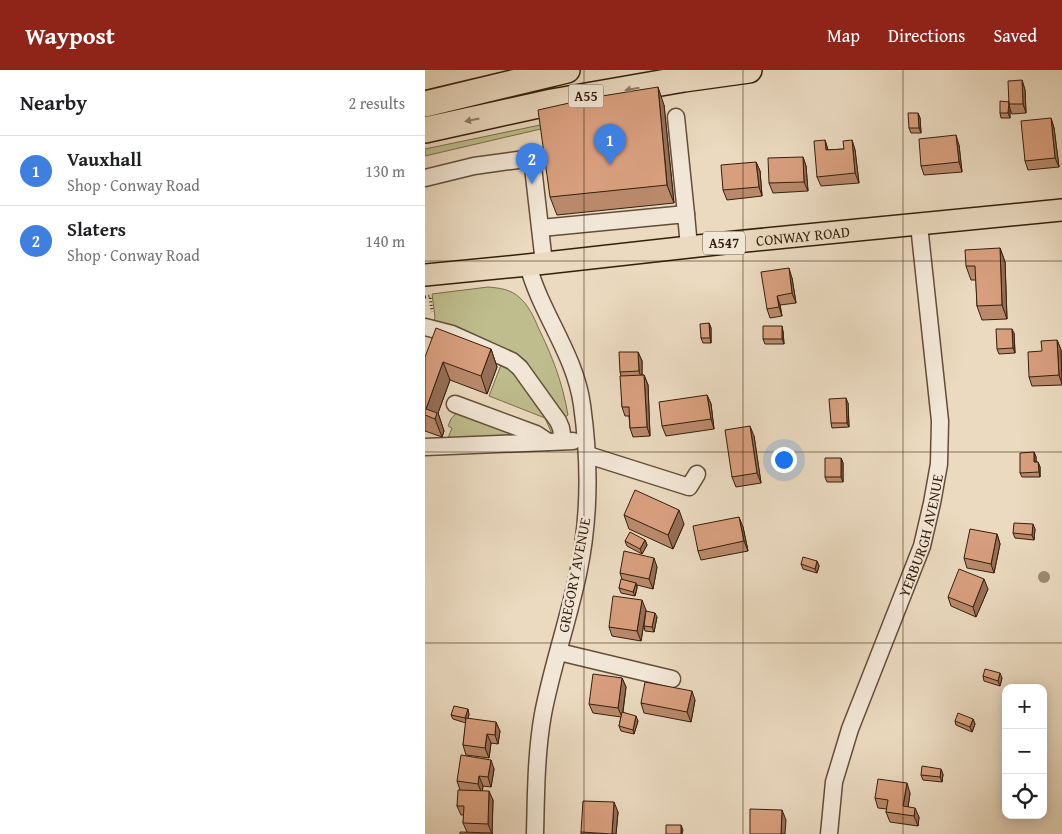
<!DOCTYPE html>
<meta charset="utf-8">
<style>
:root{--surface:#fff;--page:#f6f6f6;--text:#202124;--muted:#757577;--line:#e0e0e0;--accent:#8f2418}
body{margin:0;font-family:"Gentium Book Plus",serif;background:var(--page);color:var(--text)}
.controls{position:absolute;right:15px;bottom:15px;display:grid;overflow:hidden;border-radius:10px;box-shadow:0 2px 12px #0003}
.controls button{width:45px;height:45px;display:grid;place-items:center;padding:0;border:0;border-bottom:1px solid var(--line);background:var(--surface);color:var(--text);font:25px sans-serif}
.you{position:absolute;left:358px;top:389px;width:18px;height:18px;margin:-12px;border:4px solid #fff;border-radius:50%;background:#1a73e8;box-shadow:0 0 0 8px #1a73e833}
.badge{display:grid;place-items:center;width:32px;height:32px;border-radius:50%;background:var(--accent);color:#fff;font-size:16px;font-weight:700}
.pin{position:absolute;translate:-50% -41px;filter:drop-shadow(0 1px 2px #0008)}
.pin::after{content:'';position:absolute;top:26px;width:18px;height:15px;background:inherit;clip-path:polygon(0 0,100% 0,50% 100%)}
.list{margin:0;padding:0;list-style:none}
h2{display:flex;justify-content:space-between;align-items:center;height:65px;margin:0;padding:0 20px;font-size:21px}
h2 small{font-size:16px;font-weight:400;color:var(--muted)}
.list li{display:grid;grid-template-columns:32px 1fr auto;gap:15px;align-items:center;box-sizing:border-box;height:70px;padding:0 20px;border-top:1px solid var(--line)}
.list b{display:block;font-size:19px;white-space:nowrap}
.list p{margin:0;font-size:16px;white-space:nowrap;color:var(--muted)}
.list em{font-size:16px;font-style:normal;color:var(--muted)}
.icon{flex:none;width:28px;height:28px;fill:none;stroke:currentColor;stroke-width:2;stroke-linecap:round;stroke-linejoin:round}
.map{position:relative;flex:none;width:637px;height:764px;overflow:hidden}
header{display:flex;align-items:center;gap:30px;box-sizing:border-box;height:70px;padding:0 25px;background:var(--accent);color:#fff}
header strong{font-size:24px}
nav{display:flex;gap:28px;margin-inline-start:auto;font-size:18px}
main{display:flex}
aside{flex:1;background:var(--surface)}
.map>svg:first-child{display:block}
</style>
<header>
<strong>Waypost</strong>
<nav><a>Map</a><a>Directions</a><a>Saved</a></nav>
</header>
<main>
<aside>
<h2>Nearby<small>2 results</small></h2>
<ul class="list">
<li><span class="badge" style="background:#3f7fe0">1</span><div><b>Vauxhall</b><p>Shop · Conway Road</p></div><em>130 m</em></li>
<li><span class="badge" style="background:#3f7fe0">2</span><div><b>Slaters</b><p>Shop · Conway Road</p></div><em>140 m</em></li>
</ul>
</aside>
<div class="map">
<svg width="637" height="764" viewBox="0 0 637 764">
<rect width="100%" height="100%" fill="#ebdac0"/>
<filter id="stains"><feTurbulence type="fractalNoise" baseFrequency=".004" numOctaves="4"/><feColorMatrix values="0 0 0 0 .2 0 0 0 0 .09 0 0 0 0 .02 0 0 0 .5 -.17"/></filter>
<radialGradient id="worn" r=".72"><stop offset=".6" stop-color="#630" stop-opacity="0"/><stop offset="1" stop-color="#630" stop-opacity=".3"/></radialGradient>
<path fill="#bfbd8d" stroke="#7a6e4c" d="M120 54V58L0 86V79Z
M63 217C74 218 86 219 95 228 103 235 109 247 113 257 128 288 137 311 143 345L137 349 104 302 9 252 10 247 7 224Z
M76 295 91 303 131 356V366H128L120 348 64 326Z
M32 342 103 366 21 373 27 358 23 356 26 349Z"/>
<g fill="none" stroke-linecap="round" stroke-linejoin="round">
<defs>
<g id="minor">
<path d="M251 47 261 144"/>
<path d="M0 108 49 96 107 88 119 193"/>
<path d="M116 158 261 144 264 177"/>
<path d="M103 195C116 244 150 284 157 335 165 392 165 448 153 504 143 551 127 597 118 644 111 683 111 724 110 764"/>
<path d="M0 257 27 264 87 291 95 298 133 351 136 358 138 371"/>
<path d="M30 334 111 364 123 372"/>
<path d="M0 377 148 371"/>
<path d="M163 385 264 417 272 404"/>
<path d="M134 582 247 609"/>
<path id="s1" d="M404 764 409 712 425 659 497 476 507 433 514 394 515 351 494 155"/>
</g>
<g id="major">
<path id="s2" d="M0 205 103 195 300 173 637 140"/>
</g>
<path id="highway" d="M0 34 142 0
M0 60 127 32 259 9 324 0"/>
</defs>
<use href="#minor" stroke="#624e38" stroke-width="19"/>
<use href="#major" stroke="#351f0b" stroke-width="24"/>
<use href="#highway" stroke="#351f0b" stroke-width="28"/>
<path stroke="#351f0b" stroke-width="3" stroke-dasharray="1 2.5" stroke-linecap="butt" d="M0 227 5 226 7 242"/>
<use href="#minor" stroke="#f2e7d6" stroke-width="16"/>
<use href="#major" stroke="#ebdac0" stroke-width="21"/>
<use href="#highway" stroke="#ebdac0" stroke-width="25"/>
</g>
<circle fill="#9d8d72" cx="619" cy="507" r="6"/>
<path fill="#ba896c" stroke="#351f0b" d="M597 10 600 20 601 43 587 44 585 39V48H576L575 43 583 32Z
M239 35 249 133 132 145 125 127Z
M493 43 495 48 496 63H486L484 58Z
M626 48 629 58 634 97 603 100 600 91Z
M400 70 403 80 419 79 427 70 430 80 434 113 396 116 392 107Z
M534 75 537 102 499 105 496 96Z
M378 87 381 96 383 121 348 123 344 113Z
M331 92 335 101 337 126 302 130 298 120Z
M575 178 580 192 582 249 557 250 552 236 551 210H546L541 196Z
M367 208 371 233 355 235 357 246 345 248 342 239Z
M284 253 286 258V273H278L276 268Z
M358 261 359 274H340L338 269Z
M589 263 590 283 574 284 572 279Z
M632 270 636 280 637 315 607 316 604 307Z
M66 279 72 297 62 324 25 310 13 343 19 361 17 367 0 361V287Z
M213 282 217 291V305H219L223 315 225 366 208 367 205 358 204 346H200L197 337 196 306 195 302Z
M282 325 286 334 289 359 241 366 237 356Z
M423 333 424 357 407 358 406 353Z
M329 366 336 413 311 417 307 407Z
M609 382 611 387V392H613L615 397V407H597L595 403Z
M416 388 418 393V412H402L400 407Z
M199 445 259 454 248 479 204 459Z
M318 457 323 481 276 490 273 481Z
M610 459 609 470 590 468 588 463Z
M572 464 575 474 569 503 542 498 539 488Z
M220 470 222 475 217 484 202 476 200 471Z
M392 491 394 496 392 503 378 499 376 494Z
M232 497 228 519 212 515V518L210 526 196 523 194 518 197 509 195 503Z
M563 519 551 547 526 536 523 527Z
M221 540 216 571 187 566 184 557Z
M232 547 229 562 220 561 219 556Z
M558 606 577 608 575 616 559 611Z
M197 608 201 617 198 642 213 651 209 664 196 661 194 656 196 647 168 643 164 634Z
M270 630 266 652 219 643 216 633Z
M44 644 43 648 75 661 73 674 66 673 64 688 41 685 38 675 41 653 28 649 26 645Z
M548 649 550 654 547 662 531 655 530 651Z
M69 699 66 717 58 716 57 721 68 730 67 763 68 764H35L42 762 38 753 39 745H36L32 736 35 720 32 711Z
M518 704 517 712 498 710 496 705Z
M485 723 483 737 494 747 493 756 465 752 461 742 462 739 453 738 450 728Z
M193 742 191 764H156V762Z"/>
<path fill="#976f58" stroke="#351f0b" d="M597 10 600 20 601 43 598 34Z
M233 17 239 35 249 133 242 115Z
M584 34 585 39V48L583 43Z
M493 43 495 48 496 63 494 58Z
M626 48 629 58 634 97 630 88Z
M531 65 534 75 537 102 534 92Z
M400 70 403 80H401Z
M427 70 430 80 434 113 430 103Z
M378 87 381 96 383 121 379 112Z
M331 92 335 101 337 126 334 117Z
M575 178 580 192 582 249 577 235Z
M364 198 367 208 371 233 367 223Z
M352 226 355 235 357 246 354 237Z
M284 253 286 258V273L285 268Z
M357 256 358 261 359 274 357 269Z
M587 259 589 263 590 283 588 278Z
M632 270 636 280 637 314 634 305Z
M66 279 72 297 62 324 56 306Z
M213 282 217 291V311L214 301Z
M18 292 25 310 13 343 19 361 17 367 10 349 1 339Z
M219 305 223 315 225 366 222 357Z
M282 325 286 334 289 359 286 349Z
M421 328 423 333 424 357 422 353Z
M325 356 329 366 336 413 332 403Z
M609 382 611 387V397L609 392Z
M416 388 418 393V412L416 407Z
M613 392 615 397V407L614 402Z
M254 440 259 454 248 479 243 465Z
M314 447 318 457 323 481 319 471Z
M608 454 610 459 609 470 607 465Z
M572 464 575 474 569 503 566 494Z
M220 470 222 475 217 484 215 479Z
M229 488 232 497 228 519 224 509Z
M392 491 394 496 392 503 390 499Z
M559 509 563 519 551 547 548 537Z
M211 513 212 518 210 526 208 522Z
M217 530 221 540 216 571 212 561Z
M230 543 232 547 229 562 227 557Z
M575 603 577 608 575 616 573 611Z
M197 608 201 617 197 647 193 638Z
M267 621 270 630 266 652 262 642Z
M43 639 44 644 42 653 40 648Z
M211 646 213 651 209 664 208 660Z
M548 649 550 654 547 662 545 657Z
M71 652 75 661 73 674 70 665Z
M62 664 66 673 64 688 60 678Z
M66 690 69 699 66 717 63 707Z
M516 699 518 704 517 712 515 707Z
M54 706 58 716 57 724 53 714Z
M482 713 485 723 482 745 478 736Z
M64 721 68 730 67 764 63 754Z
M189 732 193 742 191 764H187Z
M490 738 494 747 493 756 489 746Z
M357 740 361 750 360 764H356Z
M256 755 258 760 257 764H256Z"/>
<path fill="#d89f7e" stroke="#351f0b" d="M597 10 598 34H584L583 11Z
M233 17 242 115 125 127 113 40 171 27Z
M575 31 584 32 583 43H575Z
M483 43H493L494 58H484Z
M626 48 630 88 600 91 596 51Z
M531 65 534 92 496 96 494 69Z
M400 70 401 80 419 79 418 71 427 70 430 103 392 107 389 71Z
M378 87 379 112 344 113 343 88Z
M331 92 334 117 298 120 296 95Z
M575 178 577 235 552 236 550 196H541L540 180Z
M364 198 367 223 352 226 354 237 342 239 336 202Z
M284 253 285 268H276L275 254Z
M338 256H357V269H338Z
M11 258 66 279 56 306 18 292 1 339 12 343 10 349 0 345V287Z
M571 259H587L588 278 572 279Z
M632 270 634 305 604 307 603 282 617 281 616 271Z
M194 282H213L214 301 195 302Z
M219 305 222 357 205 358 204 337H197L195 306Z
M282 325 286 349 237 356 234 332Z
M421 328 422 353H406L404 329Z
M325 356 332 403 307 407 300 360Z
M609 382V392H613L614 402 595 403V383Z
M400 388H416V407H400Z
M210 420 254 440 243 465 199 445Z
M314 447 319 471 273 481 268 456Z
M589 453 608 454 607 465 588 463Z
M545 459 572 464 566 494 539 488Z
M205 462 220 470 215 479 200 471Z
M199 481 229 488 224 509 195 503Z
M378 487 392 491 390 499 376 494Z
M534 499 559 509 548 537 523 527Z
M196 509 211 513 208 522 194 518Z
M188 526 217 530 212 561 184 557Z
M221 541 230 543 227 557 219 556Z
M560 599 575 603 573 611 558 606Z
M168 604 197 608 193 638 164 634Z
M220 612 267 621 262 642 216 633Z
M29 636 43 639 40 648 26 645Z
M197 642 211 646 208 660 194 656Z
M533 643 548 649 545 657 530 651Z
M41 648 71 652 70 665 62 664 60 678 38 675Z
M36 685 66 690 63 707 54 706 53 714 32 711Z
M497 696 516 699 515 707 496 705Z
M453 709 482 713 478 736 490 738 489 746 461 742 463 730 450 728Z
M33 720 64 721 63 754 38 753 39 736H32Z
M158 731 189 732 187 764 156 762Z
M325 739 357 740 356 764H325Z
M241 755H256V764H241Z
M35 762 67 763V764H35Z"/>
<defs><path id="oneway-solid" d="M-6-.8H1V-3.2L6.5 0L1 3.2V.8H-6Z" transform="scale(1.25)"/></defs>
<g fill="#907c66">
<use href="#oneway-solid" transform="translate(207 19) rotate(170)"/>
<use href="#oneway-solid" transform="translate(47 50) rotate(168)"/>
</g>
<path fill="none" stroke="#351f0b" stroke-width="1" stroke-opacity="0.55" d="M159 0V764M318 0V764M478 0V764M0 191H637M0 382H637M0 573H637"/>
<g text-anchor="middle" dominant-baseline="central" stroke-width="5" stroke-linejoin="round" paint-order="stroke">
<g fill="#f2e7d6" stroke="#6e5b48" stroke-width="1">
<rect x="143.5" y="14.5" width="35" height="23" rx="4"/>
<rect x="278" y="161.5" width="42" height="23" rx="4"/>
</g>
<g font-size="14" font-weight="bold" fill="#351f0b">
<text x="161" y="26">A55</text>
<text x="299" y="173">A547</text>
</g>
<g font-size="15" fill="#351f0b" stroke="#f2e7d6">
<text stroke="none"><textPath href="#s2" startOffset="380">CONWAY ROAD</textPath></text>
<text stroke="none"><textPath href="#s1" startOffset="314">YERBURGH AVENUE</textPath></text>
<text transform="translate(149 505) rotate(-79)">GREGORY AVENUE</text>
</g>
</g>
<rect width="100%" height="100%" filter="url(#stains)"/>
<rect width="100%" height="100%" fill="url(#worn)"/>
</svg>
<div class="controls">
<button>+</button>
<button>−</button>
<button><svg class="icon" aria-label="locate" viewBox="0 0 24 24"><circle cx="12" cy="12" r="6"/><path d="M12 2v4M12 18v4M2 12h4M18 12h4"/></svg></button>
</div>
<div class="you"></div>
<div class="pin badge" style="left:185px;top:95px;background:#3f7fe0">1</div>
<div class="pin badge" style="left:107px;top:114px;background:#3f7fe0">2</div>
</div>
</main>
